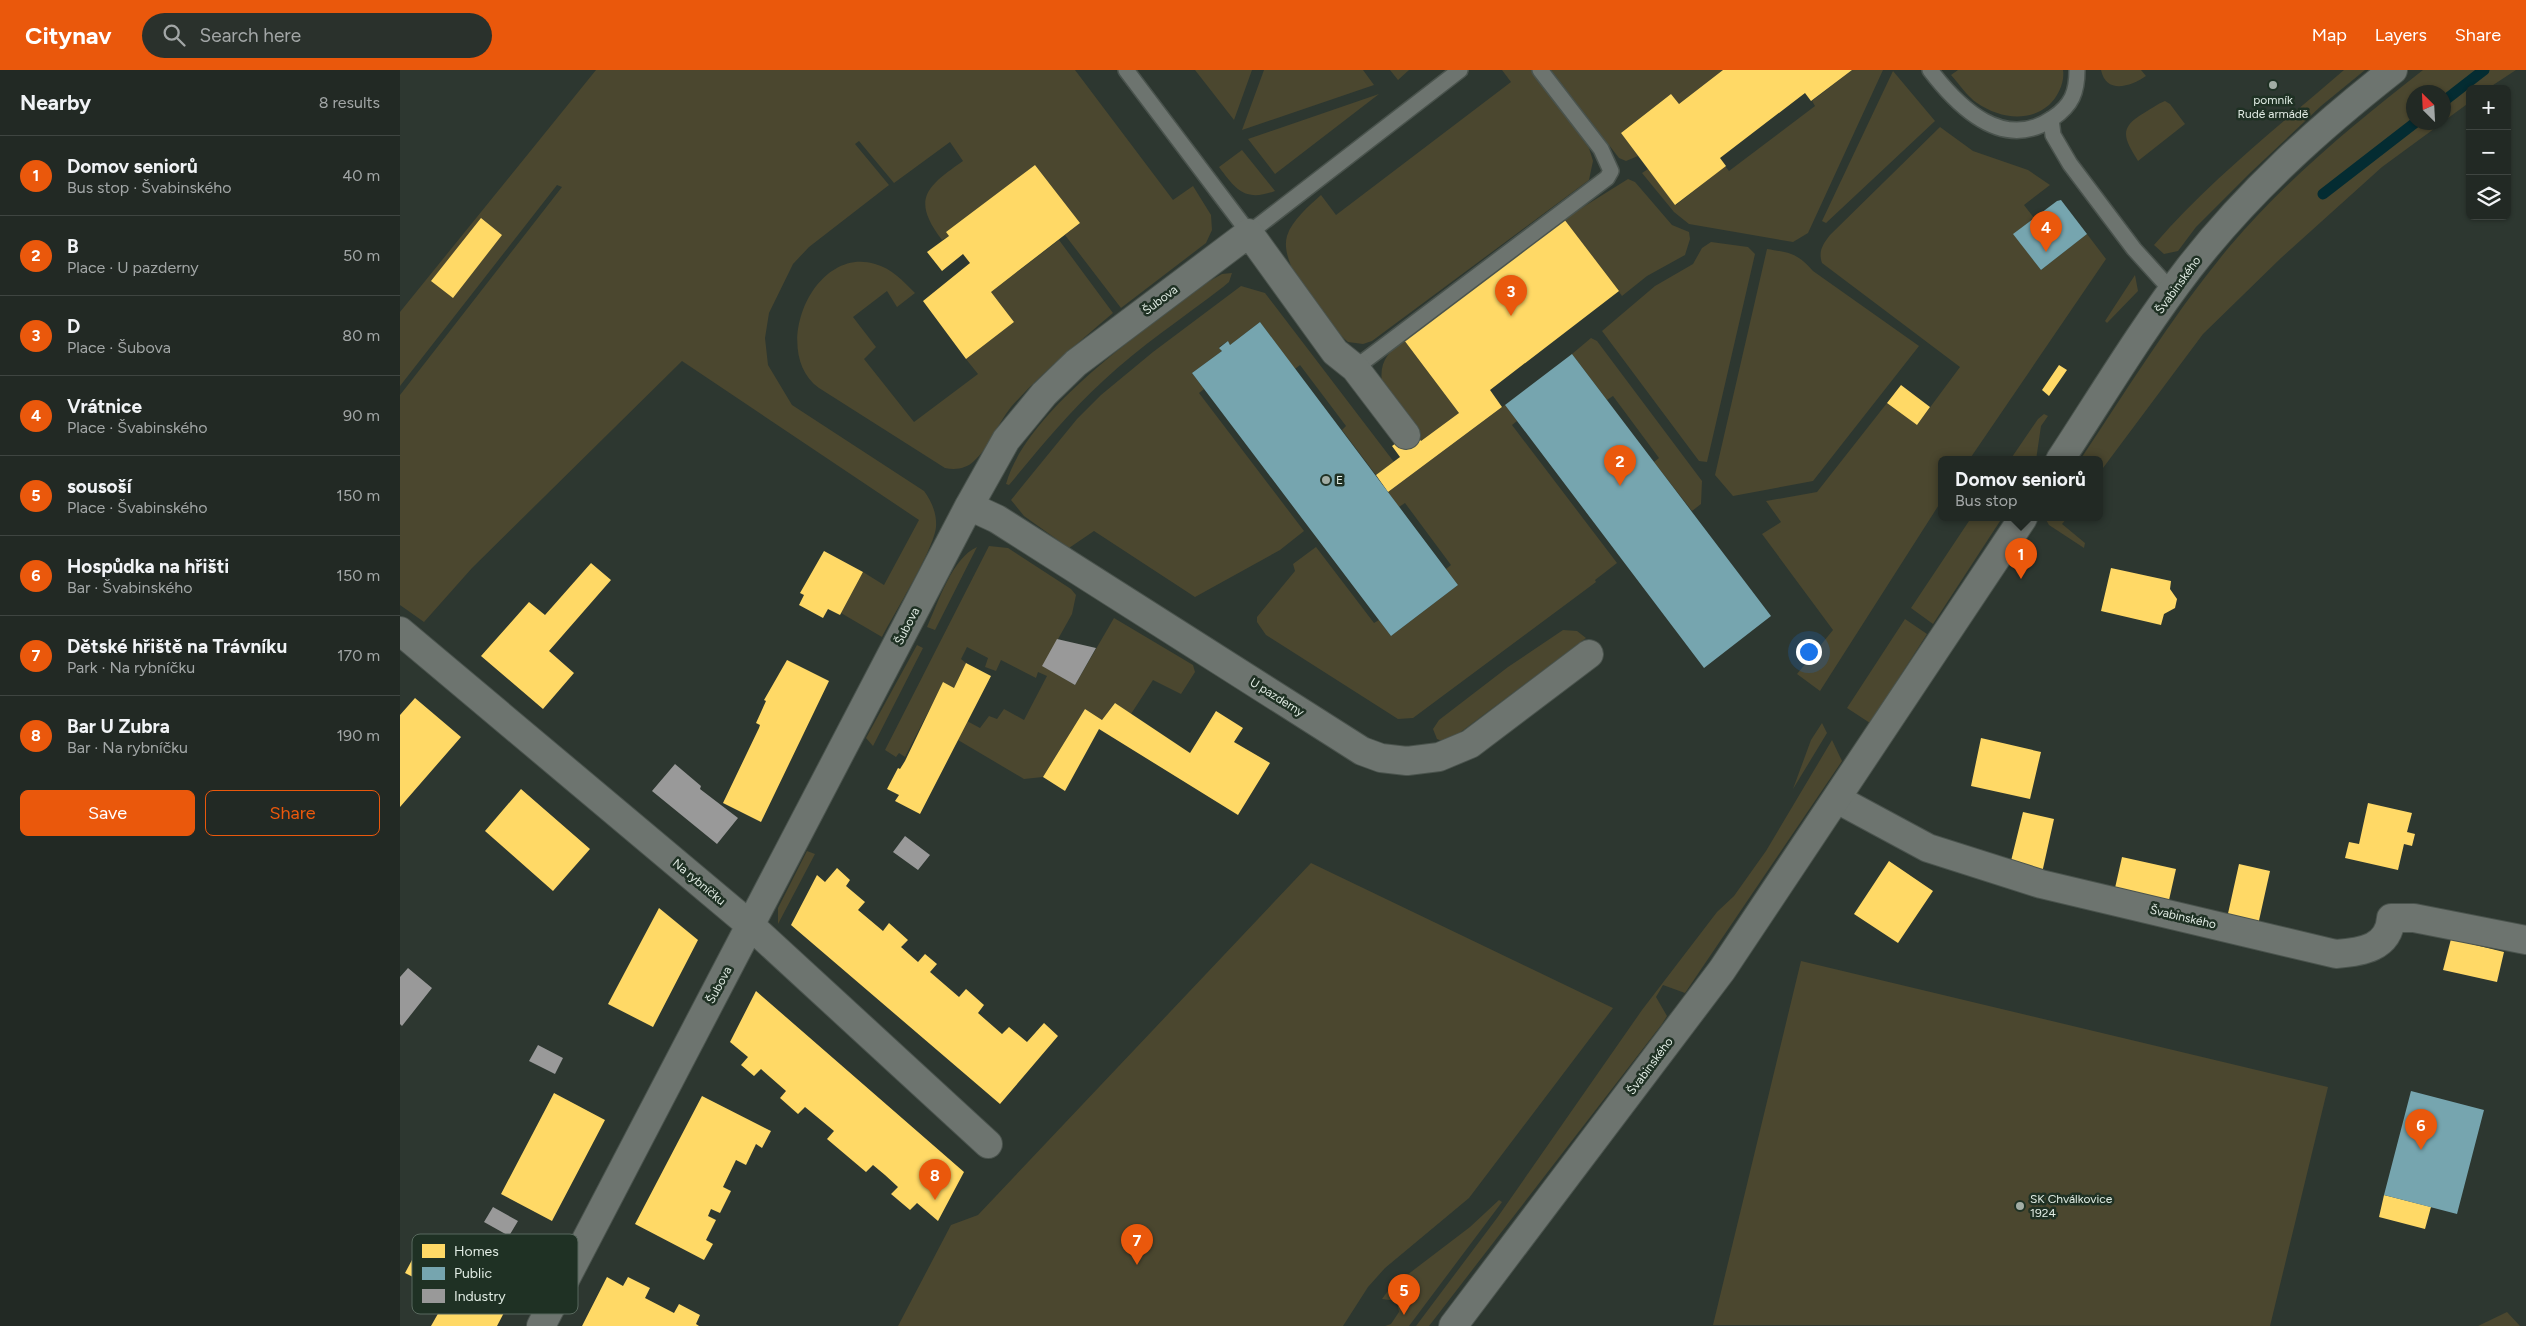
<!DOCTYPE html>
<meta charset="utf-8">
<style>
:root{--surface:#222924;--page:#2a312c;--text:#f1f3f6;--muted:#a2a6a6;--line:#3f4541;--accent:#ea580c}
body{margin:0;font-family:Figtree,sans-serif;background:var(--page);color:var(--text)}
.controls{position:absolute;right:15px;top:15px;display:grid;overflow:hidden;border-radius:8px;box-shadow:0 1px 4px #0004}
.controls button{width:45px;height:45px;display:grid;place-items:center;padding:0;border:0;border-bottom:1px solid var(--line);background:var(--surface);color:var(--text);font:25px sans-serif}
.compass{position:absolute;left:2006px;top:15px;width:45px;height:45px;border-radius:50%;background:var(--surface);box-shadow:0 1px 4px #0004;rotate:336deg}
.you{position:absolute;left:1408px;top:581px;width:18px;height:18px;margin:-12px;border:4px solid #fff;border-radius:50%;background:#1a73e8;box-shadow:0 0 0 8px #1a73e833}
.badge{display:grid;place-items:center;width:32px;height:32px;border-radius:50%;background:var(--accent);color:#fff;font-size:16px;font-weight:700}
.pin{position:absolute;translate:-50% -41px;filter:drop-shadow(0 1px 2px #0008)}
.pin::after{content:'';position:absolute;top:26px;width:18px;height:15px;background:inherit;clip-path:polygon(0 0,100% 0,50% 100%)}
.popup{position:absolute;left:1538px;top:386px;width:165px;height:65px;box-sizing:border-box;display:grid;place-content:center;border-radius:8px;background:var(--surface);filter:drop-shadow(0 1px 4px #0005);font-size:16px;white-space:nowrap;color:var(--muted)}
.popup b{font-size:19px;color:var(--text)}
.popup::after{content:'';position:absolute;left:50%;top:100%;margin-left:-10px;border:10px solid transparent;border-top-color:var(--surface)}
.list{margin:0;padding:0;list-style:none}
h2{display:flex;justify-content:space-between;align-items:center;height:65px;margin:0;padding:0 20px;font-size:21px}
h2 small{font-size:16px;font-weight:400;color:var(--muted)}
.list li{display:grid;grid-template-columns:32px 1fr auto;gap:15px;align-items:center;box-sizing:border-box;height:80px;padding:0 20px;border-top:1px solid var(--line)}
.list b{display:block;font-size:19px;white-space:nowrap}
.list p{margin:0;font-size:16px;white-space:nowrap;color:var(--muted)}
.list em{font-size:16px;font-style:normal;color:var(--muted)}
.actions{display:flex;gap:10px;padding:15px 20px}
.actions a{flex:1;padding:11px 0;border:1px solid var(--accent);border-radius:8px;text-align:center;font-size:18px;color:var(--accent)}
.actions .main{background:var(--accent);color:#fff}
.icon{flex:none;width:28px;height:28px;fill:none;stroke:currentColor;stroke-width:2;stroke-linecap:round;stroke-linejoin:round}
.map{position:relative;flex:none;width:2126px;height:1256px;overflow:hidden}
header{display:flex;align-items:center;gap:30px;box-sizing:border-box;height:70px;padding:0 25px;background:var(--accent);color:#fff}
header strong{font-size:24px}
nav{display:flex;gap:28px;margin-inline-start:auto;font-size:18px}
.search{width:350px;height:45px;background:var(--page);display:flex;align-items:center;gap:12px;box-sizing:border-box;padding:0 18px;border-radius:28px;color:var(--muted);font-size:19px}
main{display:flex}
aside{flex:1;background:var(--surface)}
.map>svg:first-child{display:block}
</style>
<header>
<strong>Citynav</strong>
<div class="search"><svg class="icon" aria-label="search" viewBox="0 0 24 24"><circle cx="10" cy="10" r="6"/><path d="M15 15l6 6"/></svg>Search here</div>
<nav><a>Map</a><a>Layers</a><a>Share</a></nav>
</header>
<main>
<aside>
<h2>Nearby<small>8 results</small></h2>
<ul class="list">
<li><span class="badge">1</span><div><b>Domov seniorů</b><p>Bus stop · Švabinského</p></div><em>40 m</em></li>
<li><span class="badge">2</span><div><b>B</b><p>Place · U pazderny</p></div><em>50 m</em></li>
<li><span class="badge">3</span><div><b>D</b><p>Place · Šubova</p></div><em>80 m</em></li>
<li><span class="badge">4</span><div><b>Vrátnice</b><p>Place · Švabinského</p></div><em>90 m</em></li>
<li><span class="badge">5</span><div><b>sousoší</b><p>Place · Švabinského</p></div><em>150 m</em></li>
<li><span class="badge">6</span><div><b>Hospůdka na hřišti</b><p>Bar · Švabinského</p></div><em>150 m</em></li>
<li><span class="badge">7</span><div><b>Dětské hřiště na Trávníku</b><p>Park · Na rybníčku</p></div><em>170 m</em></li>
<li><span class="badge">8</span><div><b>Bar U Zubra</b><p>Bar · Na rybníčku</p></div><em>190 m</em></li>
</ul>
<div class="actions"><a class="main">Save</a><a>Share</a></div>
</aside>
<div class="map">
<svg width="2126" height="1256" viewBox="0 0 2126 1256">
<rect width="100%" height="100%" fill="#2d3730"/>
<path fill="#4b472f" d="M196 0H675L773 130 793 116 811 145 812 160 806 173 721 238 665 165 680 153 635 95 546 162 549 166 542 170C511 129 526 117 563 91L550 72 494 113 459 71 455 74 489 115 409 177 393 194 369 243 365 268 368 295 392 335 524 421C532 432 537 444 536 457 534 479 494 544 482 567L441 543 463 502 484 515 519 450 282 291 72 498 24 552 0 535V325L162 117 157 115 0 316V242Z
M795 0H852L834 50Z
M864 0H963L974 15 842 60Z
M990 0H1009L998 10Z
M1102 0H1132L1189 78 1193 91 1189 110 972 271 963 274 948 272C926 252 878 196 887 166 892 150 909 136 921 125L936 145 1111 12Z
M1151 0H1323L1279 34 1271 24 1221 63 1238 86 1226 91 1219 88Z
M1452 0H1483L1408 163 1393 172 1289 154 1274 142 1242 103 1248 99 1276 135 1325 96 1329 101 1415 36 1412 31Z
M1558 0H1663C1665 12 1658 27 1649 35 1628 53 1599 48 1577 33 1568 27 1559 14 1551 5Z
M1701 0H1741L1746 6C1730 17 1706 24 1701 0Z
M1944 0H1965L1921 36 1850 103 1796 157 1778 181 1764 184 1754 175C1810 110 1879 56 1944 0Z
M2023 0H2116L2087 19H2070V32L2044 51V22H2014V52L2042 53 1982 97 1881 188 1803 264 1700 402V390H1680C1728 318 1774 243 1830 176 1887 109 1954 54 2023 0Z
M1493 1 1535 51 1426 153 1422 151Z
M979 24 875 104 848 69Z
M1765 31 1770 34 1785 54 1738 91C1724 68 1718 58 1744 43 1751 39 1757 34 1765 31Z
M1540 57 1573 81 1628 100 1650 115 1624 135 1634 148 1614 164 1641 200 1687 164 1706 189 1569 390H1542V430L1420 621 1397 604 1433 560 1362 464 1381 452 1366 431 1417 422 1487 333 1517 355 1560 297 1422 193C1418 181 1423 174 1430 165Z
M842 80 875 121C845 132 836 120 819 97Z
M1228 109 1235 112 1272 155 1289 162 1290 169 1285 185 1247 206 1222 226 1164 149Z
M659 170 713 243C678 273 642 302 611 337 597 354 590 377 574 391 566 399 555 400 545 398L419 318C369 282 413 175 475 194 491 198 503 211 515 223L497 237 487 221 453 247 476 277 464 289 514 352 578 304 566 289 614 252 591 222Z
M1311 172 1348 177 1355 184 1307 392 1299 391 1202 261 1255 216 1293 194 1302 178Z
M1367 179C1391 183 1397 183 1413 201L1519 276 1413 411 1333 426 1315 405Z
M832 203 829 212 823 217C783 248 740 276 703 311 668 343 639 379 609 415L606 414C627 339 745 260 806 213L822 204Z
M1735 205 1738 221 1707 253 1705 251Z
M841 216 865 223 994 392 976 405 942 360 946 356 900 295 895 299 860 252 830 275 828 271 819 277 822 281 792 303 804 319 799 323 904 461 880 480 795 527 694 461 669 478 624 446 611 430 677 349 701 325 753 282Z
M1191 268 1197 271 1302 411 1301 434 1292 441 1254 392 1259 388 1213 326 1207 330 1172 284Z
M1004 270 1059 343 1021 371 982 313C979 292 988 282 1004 270Z
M1105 335 1117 351 1112 355 1217 493 1195 510 1196 512 1013 648 998 649 866 565 857 552V547L895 501 893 494 916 477 974 553 979 550 991 566 1058 515 1046 499 1051 495 1005 433 999 437 988 422Z
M1644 344 1648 346 1641 356 1636 390H1610L1638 349Z
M1571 448H1602L1533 554 1511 538Z
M1645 448H1667L1662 454 1685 473 1684 478 1649 455Z
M589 476 608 478 671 519 676 525 672 544 643 596 675 615 714 548 793 595 795 602 781 624 753 610 731 644 715 633 702 650 685 639 643 707 624 709 558 670 567 651 580 658 589 646 597 649 604 639 624 650 647 606 638 602 636 608 601 590 596 601 585 597 588 588 567 577 561 589 566 593 554 618 543 613 505 687 499 683 496 687 485 680Z
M577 477 535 560 527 557C538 533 552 488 577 477Z
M1505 549 1527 564 1470 653 1447 638Z
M1163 560 1177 561 1186 568 1050 670 1042 671 1037 669 1033 659 1039 650 1108 597Z
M517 575 523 578 473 676 466 668Z
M1422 653 1427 663 1393 719 1411 670Z
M1432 670 1442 691 1285 923 1263 915 1256 927 1267 946 1262 954 1029 1256H1016L1097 1148 1242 940 1317 842 1334 826 1366 781Z
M407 781 415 784 378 854V838Z
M911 793 1213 938 1069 1128 985 1198 968 1217 943 1256H498L551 1155 578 1145Z
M1401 891 1928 1017 1870 1256 1313 1255Z
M1099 1130 1102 1132 1009 1256H985L991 1254 999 1242 997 1231 982 1229 990 1218 1070 1157Z
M2107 1242 2120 1256H2078Z"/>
<path fill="#ffd966" d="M1323 0H1452L1411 31 1405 23 1320 88 1326 96 1275 135 1221 63 1271 24 1279 34Z
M635 95 680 153 591 222 614 252 566 289 523 231 570 193 563 184 542 201 527 182 549 166 546 162Z
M81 148 102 165 53 228 31 211Z
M1164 149 1219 221 1090 320 1102 337 988 422 976 405 1000 387 992 376 1013 361 1021 371 1059 343 1004 270Z
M1659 295 1667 300 1649 326 1642 320Z
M1501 315 1530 337 1517 355 1487 333Z
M424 481 463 502 440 545 428 539 423 548 399 535 404 525 400 523Z
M191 493 211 510 149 581 174 603 143 639 81 586 129 532 145 545Z
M1711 498 1771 511 1770 519 1777 529 1775 538 1764 544 1761 555 1701 541Z
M387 590 429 611 361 752 323 733 359 658 360 655 356 653 366 631 364 630Z
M566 593 591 606 520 744 495 731 499 725 487 719 498 698 500 699 505 691 543 612 554 618Z
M15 628 61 667 0 737V645Z
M715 633 790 683 816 641 843 658 834 672 870 693 838 745 699 659 665 721 643 707 685 639 702 650Z
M1581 668 1641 682 1630 729 1571 716Z
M121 719 190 779 153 821 85 761Z
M1968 733 2012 743 2007 762 2015 764 2012 776 2004 774 1998 800 1945 788 1949 772 1959 774Z
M1623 742 1654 749 1642 803 1610 795Z
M1722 787 1776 799 1769 830 1715 818Z
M1489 791 1533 821 1498 873 1454 844Z
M1839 794 1870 801 1858 855 1827 848Z
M437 798 450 810 446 816 465 832 458 840 483 861 489 853 508 870 501 877 518 892 525 884 537 894 530 902 559 927 566 919 584 935 578 943 602 964 609 957 627 972 644 953 658 966 600 1034 391 855 417 805 425 812Z
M259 838 298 870 253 957 208 934Z
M2051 869 2104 882 2097 912 2043 900Z
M356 921 564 1102 538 1151 517 1133 510 1140 491 1124 498 1117 485 1105 473 1095 466 1102 427 1069 434 1061 405 1037 398 1044 380 1028 386 1021 361 999 354 1006 341 995 348 987 330 972Z
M154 1023 205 1050 152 1151 101 1124Z
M302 1026 371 1061 362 1078 356 1074 346 1095 336 1090 323 1117 331 1121 320 1143 311 1139 308 1146 316 1150 306 1170 313 1174 304 1190 235 1154Z
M1984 1125 2031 1137 2025 1159 1979 1147Z
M20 1175 35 1183 21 1211 5 1203Z
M69 1189 118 1216 97 1256H31Z
M207 1207 223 1216 228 1207 250 1218 245 1228 274 1243 279 1234 300 1245 296 1254 299 1256H182Z"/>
<path fill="#76a5af" d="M1661 130 1687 164 1641 200 1613 164 1657 131Z
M860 252 1058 515 991 566 792 303 822 281 819 278 828 271 830 275Z
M1172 284 1371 546 1304 598 1105 335Z
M2011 1021 2084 1040 2057 1144 1984 1125Z"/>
<path fill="#999" d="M657 569 696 578 675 615 642 596Z
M275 694 301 716 300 719 338 748 317 774 252 721Z
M505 766 530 785 518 800 493 782Z
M8 898 32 918 2 956 0 954V907Z
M138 975 163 988 155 1004 129 991Z
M93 1137 118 1151 109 1166 84 1152Z"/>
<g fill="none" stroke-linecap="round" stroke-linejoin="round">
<path stroke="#042c32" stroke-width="11" d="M2044 31 2084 0
M1923 124 2016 52"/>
<defs>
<path id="service" d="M726 0 849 163 1060 0
M1530 0C1559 38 1604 82 1653 48 1672 35 1677 22 1677 0
M1651 49 1653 65 1670 94 1734 179 1772 221
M955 298 1207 108 1211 101 1201 79 1140 0"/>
<path id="minor" d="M569 436 597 449 962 681 981 688 1007 691 1039 687 1070 674 1189 584
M0 561 350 855 588 1074
M1437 729 1528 778 1641 814 1936 884C1962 882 1989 878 1991 848H2014L2126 870
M141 1256 569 436 606 370 644 324 676 293 849 163 935 282 955 298 1006 365"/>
<path id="tertiary" d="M1660 390C1702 326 1742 259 1789 198 1848 122 1918 59 1993 0
M1053 1256 1322 900 1623 448"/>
</defs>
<use href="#service" stroke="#4a534d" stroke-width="18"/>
<use href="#minor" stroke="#4a534d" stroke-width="30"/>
<use href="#tertiary" stroke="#4a534d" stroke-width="30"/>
<use href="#service" stroke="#6d746f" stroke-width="15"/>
<use href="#minor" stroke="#6d746f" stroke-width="28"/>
<use href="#tertiary" stroke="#6d746f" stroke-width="28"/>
</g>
<g fill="#a2ada5" stroke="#1f3124" stroke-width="2">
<circle cx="1873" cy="15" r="5"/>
<circle cx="926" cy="410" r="5"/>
<circle cx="1620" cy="1136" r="5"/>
</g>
<g text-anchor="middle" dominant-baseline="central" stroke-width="5" stroke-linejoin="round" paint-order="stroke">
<g font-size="12" fill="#e1ece4" stroke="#1f3124" text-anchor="start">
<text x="1873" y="30" text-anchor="middle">pomník<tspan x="1873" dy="14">Rudé armádě</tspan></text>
<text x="936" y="410">E</text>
<text x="1630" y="1129">SK Chválkovice<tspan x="1630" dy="14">1924</tspan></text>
</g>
<g font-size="12" fill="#e1ece4" stroke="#1f3124">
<text transform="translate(1778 215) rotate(-54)">Švabinského</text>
<text transform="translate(760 230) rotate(-37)">Šubova</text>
<text transform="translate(507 556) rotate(-63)">Šubova</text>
<text transform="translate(877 627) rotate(32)">U pazderny</text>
<text transform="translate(299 812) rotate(40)">Na rybníčku</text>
<text transform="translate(1783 847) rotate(13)">Švabinského</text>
<text transform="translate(319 915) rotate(-62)">Šubova</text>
<text transform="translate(1250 996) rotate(-53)">Švabinského</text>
</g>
</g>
<rect x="12" y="1164" width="166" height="80" rx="8" fill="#1f3124" stroke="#59695e" stroke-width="1"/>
<rect x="22" y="1174" width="23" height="14" fill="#ffd966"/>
<rect x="22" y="1197" width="23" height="13" fill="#76a5af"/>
<rect x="22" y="1219" width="23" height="14" fill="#999"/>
<g font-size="14" fill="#e1ece4">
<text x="54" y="1186">Homes</text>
<text x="54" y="1208">Public</text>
<text x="54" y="1231">Industry</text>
</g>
</svg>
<div class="controls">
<button>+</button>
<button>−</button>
<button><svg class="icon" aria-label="layers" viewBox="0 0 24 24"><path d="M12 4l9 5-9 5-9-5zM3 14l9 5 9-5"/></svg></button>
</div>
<svg class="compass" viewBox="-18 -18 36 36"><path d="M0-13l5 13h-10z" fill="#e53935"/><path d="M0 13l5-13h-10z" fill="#a2a6a6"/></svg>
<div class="you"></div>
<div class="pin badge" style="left:1621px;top:509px">1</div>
<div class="popup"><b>Domov seniorů</b>Bus stop</div>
<div class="pin badge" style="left:1220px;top:416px">2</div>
<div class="pin badge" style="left:1111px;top:246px">3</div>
<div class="pin badge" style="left:1646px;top:182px">4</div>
<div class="pin badge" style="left:1004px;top:1245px">5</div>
<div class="pin badge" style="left:2021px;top:1080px">6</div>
<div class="pin badge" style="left:737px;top:1195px">7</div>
<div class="pin badge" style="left:535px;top:1130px">8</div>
</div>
</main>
